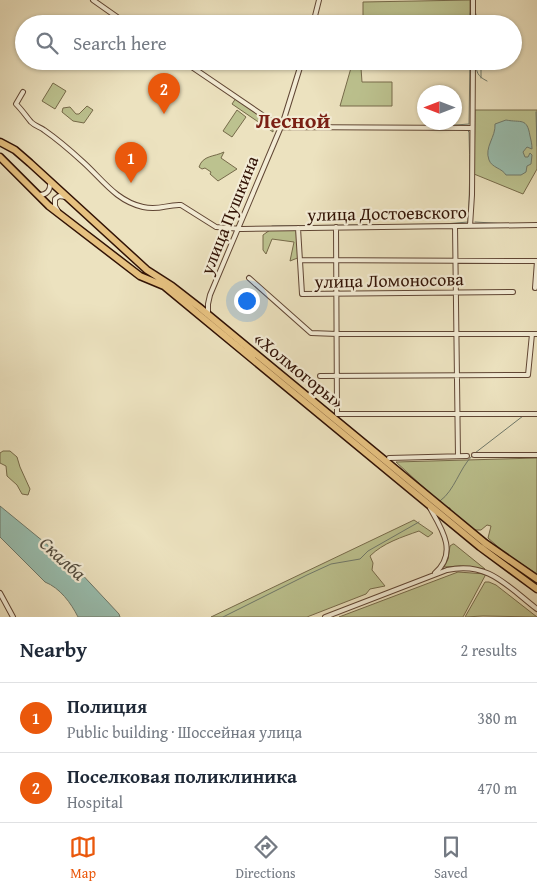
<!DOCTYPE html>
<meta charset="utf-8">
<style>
:root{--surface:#fff;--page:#f6f6f7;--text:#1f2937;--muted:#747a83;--line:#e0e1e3;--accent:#ea580c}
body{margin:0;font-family:"Gentium Book Plus",serif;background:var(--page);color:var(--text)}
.compass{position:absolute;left:417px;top:85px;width:45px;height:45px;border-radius:50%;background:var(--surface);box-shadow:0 1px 4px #0004;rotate:270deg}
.you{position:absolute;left:246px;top:300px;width:18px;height:18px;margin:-12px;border:4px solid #fff;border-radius:50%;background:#1a73e8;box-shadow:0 0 0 8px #1a73e833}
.badge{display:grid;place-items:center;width:32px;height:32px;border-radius:50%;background:var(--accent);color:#fff;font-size:16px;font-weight:700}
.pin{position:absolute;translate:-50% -41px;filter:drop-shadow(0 1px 2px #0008)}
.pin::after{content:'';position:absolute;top:26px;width:18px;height:15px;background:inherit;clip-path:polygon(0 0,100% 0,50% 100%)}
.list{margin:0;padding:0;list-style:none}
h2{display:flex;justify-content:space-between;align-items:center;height:65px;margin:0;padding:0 20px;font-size:21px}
h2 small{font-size:16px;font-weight:400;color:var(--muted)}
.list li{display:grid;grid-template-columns:32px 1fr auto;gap:15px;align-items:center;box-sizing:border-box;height:70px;padding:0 20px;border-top:1px solid var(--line)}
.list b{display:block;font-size:19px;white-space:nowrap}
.list p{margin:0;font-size:16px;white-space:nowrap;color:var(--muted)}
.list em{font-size:16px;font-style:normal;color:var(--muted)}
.icon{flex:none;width:28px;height:28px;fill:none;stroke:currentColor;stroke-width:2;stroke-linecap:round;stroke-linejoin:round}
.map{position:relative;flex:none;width:537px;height:617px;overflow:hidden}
.search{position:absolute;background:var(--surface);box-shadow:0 1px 4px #0004;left:15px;right:15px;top:15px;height:55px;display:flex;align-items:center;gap:12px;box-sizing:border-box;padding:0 18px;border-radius:28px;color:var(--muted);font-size:19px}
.sheet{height:205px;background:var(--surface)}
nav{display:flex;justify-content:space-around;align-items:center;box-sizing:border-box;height:70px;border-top:1px solid var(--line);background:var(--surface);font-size:14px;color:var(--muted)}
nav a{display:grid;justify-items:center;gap:2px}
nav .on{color:var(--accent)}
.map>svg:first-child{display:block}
</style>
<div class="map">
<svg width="537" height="617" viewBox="0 0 537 617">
<rect width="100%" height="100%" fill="#ece2bf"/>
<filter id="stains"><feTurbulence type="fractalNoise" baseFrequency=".004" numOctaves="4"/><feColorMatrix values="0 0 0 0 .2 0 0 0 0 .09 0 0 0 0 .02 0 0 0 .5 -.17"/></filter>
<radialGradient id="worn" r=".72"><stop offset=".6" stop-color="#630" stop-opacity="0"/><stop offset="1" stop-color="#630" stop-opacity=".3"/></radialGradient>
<path fill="#bcc28f" stroke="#766a4a" d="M470 0V24H315L316 21 363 20V2Z
M353 61H362L361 68 362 82H392V106H340Z
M53 83 66 91 55 109 42 101Z
M236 98 273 124V132L232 104Z
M87 106 93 110 84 123 73 121 62 112 63 108 70 107 76 114H79Z
M237 110 246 117 232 137 223 131Z
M475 110H537V169L523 194 474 174Z
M224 152 221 158 237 169 218 181 210 174 211 172 205 168 202 169 199 167C203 155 214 157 224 152Z
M270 230H297L300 257 290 261 294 242 272 239 266 254 263 250V235Z
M3 451H10L17 457 20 467 30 489 28 495 22 494 17 485 7 476 6 466 0 463V453Z
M537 458V574L505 553 488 538 491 526 487 525 481 530H472L451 513 450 508 444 506 396 462Z
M414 520 433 533 428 537 419 531C402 537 383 543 370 556L373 563 372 570 385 586 370 589 366 594 307 617H211Z
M453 544H454L485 569 460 566 444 567 448 559 450 546Z
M458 572 486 574 463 617H339Z
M485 582H489L496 585 537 617 483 616 465 617Z"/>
<path fill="#99beaf" stroke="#6f796b" d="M506 120C521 123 527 117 530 136 531 140 532 144 532 149L527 147 523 152 525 157H528L530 153 532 155 531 164 527 166 526 172 521 175H506C502 168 492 168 489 160 484 147 496 137 495 124Z
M0 506 77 569 119 614 120 617H78C71 603 60 588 45 582L0 537Z"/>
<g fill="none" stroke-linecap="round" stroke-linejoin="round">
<path stroke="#6f796b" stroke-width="1" d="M470 24V13
M476 24V14
M476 61C476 72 477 76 487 81
M481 61V78
M536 112 537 146
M442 126 469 124 470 61
M475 222 509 224
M272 226 444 224 468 222C470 192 470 162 469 132L467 130
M475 453 523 416
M440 501C455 490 459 469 472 456
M223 617 307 575 331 564 360 559 368 551 419 522"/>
<defs>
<path id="minor" d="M93 0 127 24
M313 24 319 0
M473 24V0
M183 61 280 127
M23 92 16 104C22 110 26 116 31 122 35 126 40 127 44 130 57 139 71 151 83 162 102 179 116 201 143 207 160 211 167 204 181 205L216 227 242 229 537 225
M280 127 472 128
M39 195C47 195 51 190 50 182
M58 211 55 206V199L59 196 66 197
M455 226 458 456
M470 226 472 195 473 61
M336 227 337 414H537
M298 228 302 294 513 292
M301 260 537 261
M249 278 311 333 337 334H537
M535 288 537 261
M208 314V304L210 295 283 122 302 61
M320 376 528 375 532 334
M474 455H537
M389 458 467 456
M430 508C442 529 458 553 435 573
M0 593 13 617
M325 617 447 570C488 561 507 586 537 609"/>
<path id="highway" d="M0 142 15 150 30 163 147 270 172 286 199 307 485 543 537 579
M0 157 49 206 140 276 164 286 480 547 537 589"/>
</defs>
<use href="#minor" stroke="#604634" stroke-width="6"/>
<use href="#highway" stroke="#311205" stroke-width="9"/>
<use href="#minor" stroke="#f3ecd5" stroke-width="4"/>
<use href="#highway" stroke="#e6c180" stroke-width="6"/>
</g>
<g text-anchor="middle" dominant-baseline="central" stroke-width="4.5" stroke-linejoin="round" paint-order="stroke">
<g font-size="18" fill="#311205" stroke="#f3ecd5">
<text transform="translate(387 213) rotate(-1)">улица Достоевского</text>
<text transform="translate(229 215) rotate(-68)">улица Пушкина</text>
<text transform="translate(389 280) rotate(-1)">улица Ломоносова</text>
<text transform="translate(299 370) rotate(39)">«Холмогоры»</text>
</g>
<g font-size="19" font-style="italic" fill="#554e40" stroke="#f3ecd5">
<text transform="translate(63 558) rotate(42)">Скалба</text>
</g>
<g font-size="22" font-weight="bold" fill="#7a1f14" stroke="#f3ecd5">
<text x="293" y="120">Лесной</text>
</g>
</g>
<rect width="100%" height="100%" filter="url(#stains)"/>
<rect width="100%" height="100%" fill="url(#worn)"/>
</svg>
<svg class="compass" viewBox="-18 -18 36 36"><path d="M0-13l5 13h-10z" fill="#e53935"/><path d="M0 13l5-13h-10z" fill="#747a83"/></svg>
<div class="you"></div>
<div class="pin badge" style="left:131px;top:183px">1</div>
<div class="pin badge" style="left:164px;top:114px">2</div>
<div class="search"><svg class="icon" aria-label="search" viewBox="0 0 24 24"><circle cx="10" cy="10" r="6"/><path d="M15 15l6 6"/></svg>Search here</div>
</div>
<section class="sheet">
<h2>Nearby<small>2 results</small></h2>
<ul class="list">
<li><span class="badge">1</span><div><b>Полиция</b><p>Public building · Шоссейная улица</p></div><em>380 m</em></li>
<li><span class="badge">2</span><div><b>Поселковая поликлиника</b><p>Hospital</p></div><em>470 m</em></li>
</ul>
</section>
<nav>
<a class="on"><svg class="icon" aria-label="map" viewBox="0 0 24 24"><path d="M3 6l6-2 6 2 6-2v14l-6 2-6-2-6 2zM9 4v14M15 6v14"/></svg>Map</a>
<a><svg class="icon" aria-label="directions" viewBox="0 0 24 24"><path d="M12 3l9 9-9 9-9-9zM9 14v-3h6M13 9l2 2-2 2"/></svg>Directions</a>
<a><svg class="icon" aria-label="saved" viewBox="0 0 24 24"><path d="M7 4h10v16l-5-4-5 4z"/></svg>Saved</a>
</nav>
